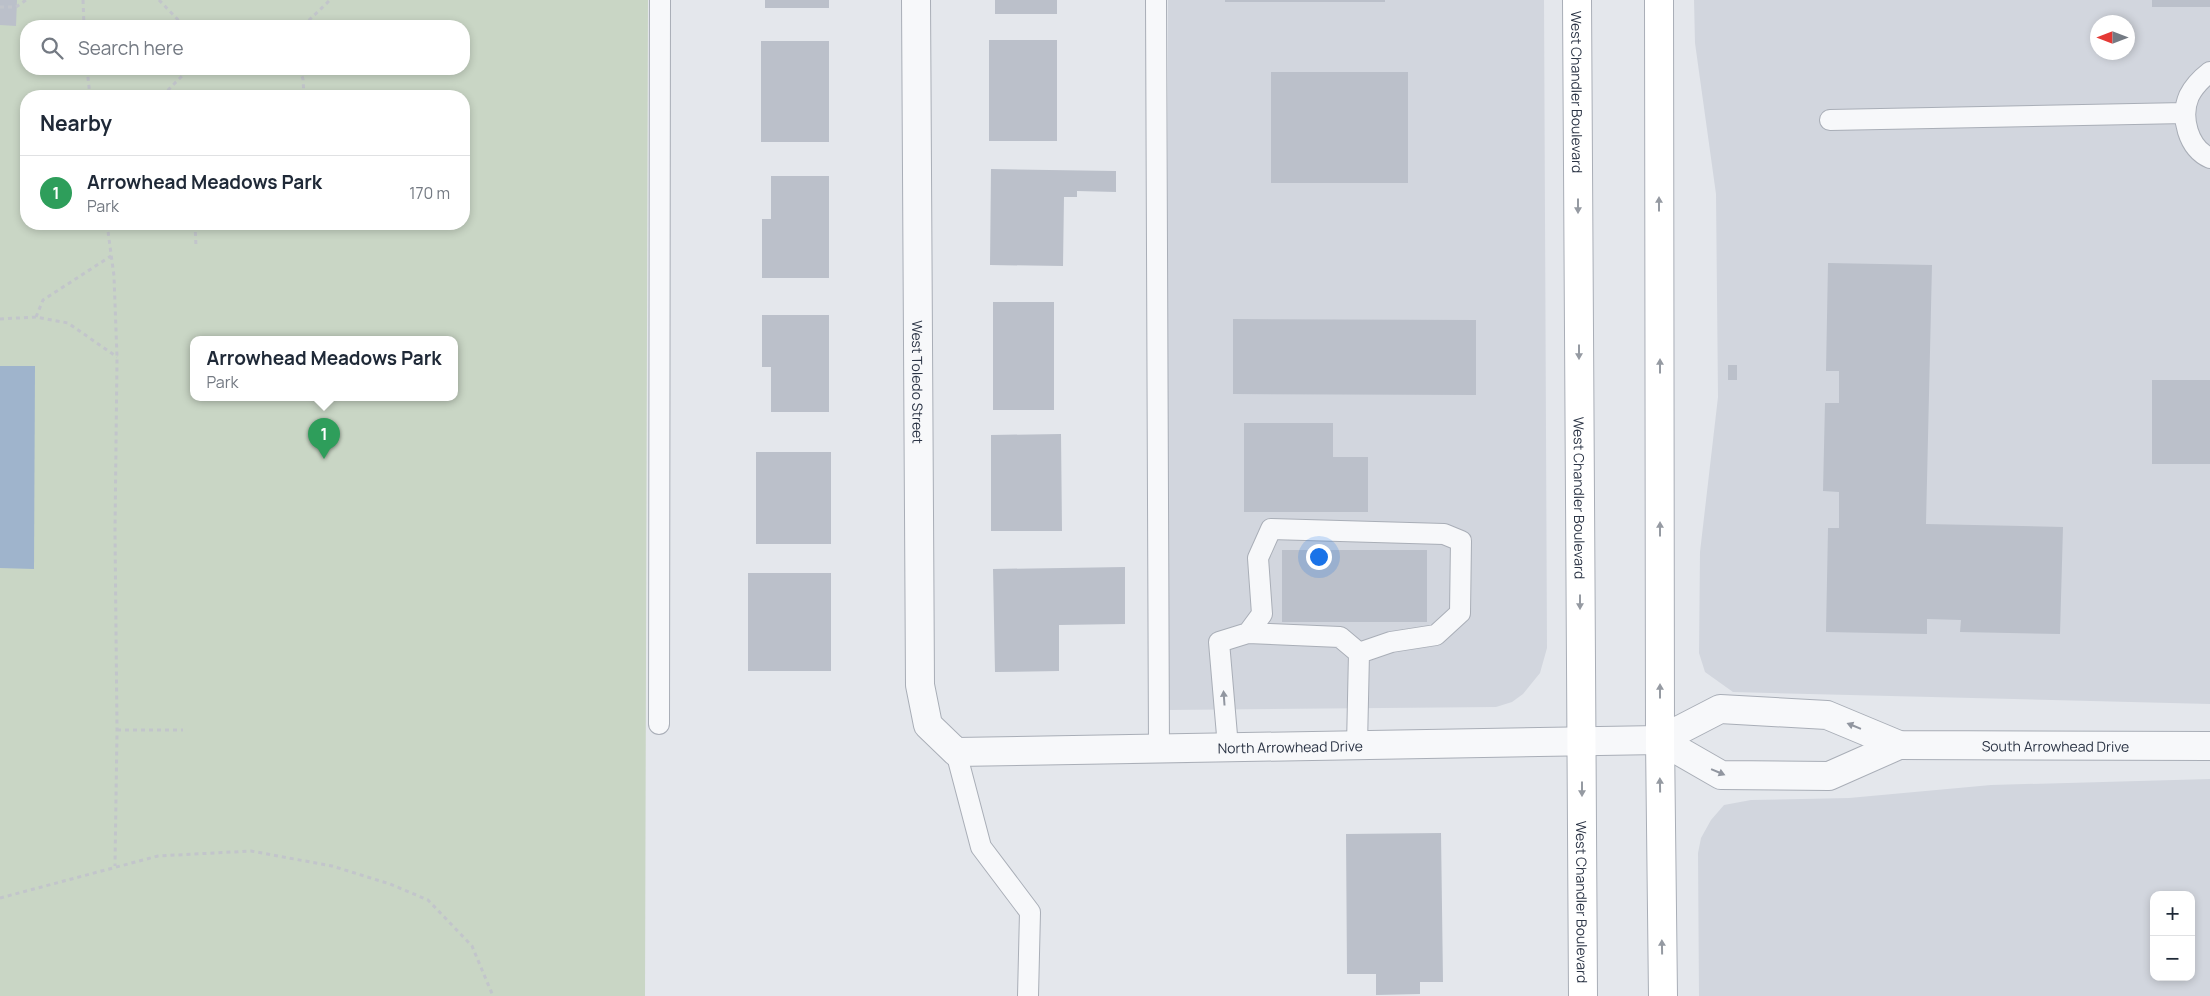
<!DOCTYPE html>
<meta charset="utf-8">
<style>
:root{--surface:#fff;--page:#f2f2f3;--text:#1f2937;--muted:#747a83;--line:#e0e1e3;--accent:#111827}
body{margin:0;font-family:Manrope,sans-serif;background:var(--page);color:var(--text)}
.controls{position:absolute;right:15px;bottom:15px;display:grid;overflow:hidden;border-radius:10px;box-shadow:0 2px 8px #0003}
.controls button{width:45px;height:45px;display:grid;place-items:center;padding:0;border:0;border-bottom:1px solid var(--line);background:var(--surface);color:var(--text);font:25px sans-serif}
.compass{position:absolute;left:2090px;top:15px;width:45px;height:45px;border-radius:50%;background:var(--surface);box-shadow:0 2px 8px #0003;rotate:270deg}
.you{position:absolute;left:1318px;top:556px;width:18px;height:18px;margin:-12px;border:4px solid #fff;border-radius:50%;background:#1a73e8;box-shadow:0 0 0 8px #1a73e833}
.badge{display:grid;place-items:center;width:32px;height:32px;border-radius:50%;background:var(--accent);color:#fff;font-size:16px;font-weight:700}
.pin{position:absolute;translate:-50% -41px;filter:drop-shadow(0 1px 2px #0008)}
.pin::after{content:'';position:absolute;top:26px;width:18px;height:15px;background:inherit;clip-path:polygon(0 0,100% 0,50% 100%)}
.popup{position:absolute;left:190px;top:336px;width:268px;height:65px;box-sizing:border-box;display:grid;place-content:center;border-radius:10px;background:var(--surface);filter:drop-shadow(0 1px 4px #0005);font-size:16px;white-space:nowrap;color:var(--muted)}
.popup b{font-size:19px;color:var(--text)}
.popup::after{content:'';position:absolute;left:50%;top:100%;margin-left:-10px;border:10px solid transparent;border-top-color:var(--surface)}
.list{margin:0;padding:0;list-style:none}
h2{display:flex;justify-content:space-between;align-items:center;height:65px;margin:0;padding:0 20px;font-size:21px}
h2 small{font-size:16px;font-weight:400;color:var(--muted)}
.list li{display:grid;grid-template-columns:32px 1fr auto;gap:15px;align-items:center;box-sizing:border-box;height:75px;padding:0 20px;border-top:1px solid var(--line)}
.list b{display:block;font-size:19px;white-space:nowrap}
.list p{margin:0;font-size:16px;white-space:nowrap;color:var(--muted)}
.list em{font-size:16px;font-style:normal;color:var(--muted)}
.icon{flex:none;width:28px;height:28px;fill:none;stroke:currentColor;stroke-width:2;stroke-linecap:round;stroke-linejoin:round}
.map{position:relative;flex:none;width:2210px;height:996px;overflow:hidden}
.search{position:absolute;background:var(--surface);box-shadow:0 2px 8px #0003;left:20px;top:20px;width:450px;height:55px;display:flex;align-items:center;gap:12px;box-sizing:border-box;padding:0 18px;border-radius:20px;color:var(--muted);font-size:19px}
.panel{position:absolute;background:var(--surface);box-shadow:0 2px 8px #0003;left:20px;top:90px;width:450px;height:140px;border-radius:20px}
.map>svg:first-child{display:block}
</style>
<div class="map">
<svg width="2210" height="996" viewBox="0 0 2210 996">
<rect width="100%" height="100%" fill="#e4e7ec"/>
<path fill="#d2d6de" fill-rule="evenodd" d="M1168 0H1544L1547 648 1540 673 1523 694 1512 702 1496 707 1168 710Z
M1694 0H2210V704L1733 692 1705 672 1699 653 1700 552 1718 397 1716 194 1695 43ZM2098 22H2128V52H2098Z
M2210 779V996H1699L1698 853 1701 838 1711 820 1724 805 1751 800 1849 798 1991 785ZM2154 895H2191V977H2154Z"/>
<path fill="#c9d6c5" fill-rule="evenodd" d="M0 0H648L645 996H0ZM26 26H464V69H26ZM26 96H464V224H26ZM194 340H454V398H194Z"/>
<path fill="#9fb4cc" d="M0 366H35L34 569 0 568Z"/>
<path fill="#bbc0ca" d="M0 0H17L16 26 0 25Z
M765 0H829V8H765Z
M995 0H1057V14H995Z
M1225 0H1385V2H1225Z
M2152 0H2210V7H2152Z
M989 40H1057V141H989Z
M761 41H829V142H761Z
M1271 72H1408V183H1271Z
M991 169 1116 171V192L1077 191V197H1064L1063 266 990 265Z
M771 176H829V278H762V219H771Z
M1828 263 1932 265 1926 524 2063 527 2060 634 1960 632 1961 620 1927 619V634L1826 632 1828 528H1839V492L1823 491 1825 403H1839V371H1826Z
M993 302H1054V410H993Z
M762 315H829V412H771V367H762Z
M1233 319 1476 320V395L1233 394Z
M1728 365H1737V380H1728Z
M2152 380H2210V464H2152Z
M1244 423H1333V457H1368V512H1244Z
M1061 434 1062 531H991V435Z
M756 452H831V544H756Z
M1282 550H1427V622H1282Z
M1125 567V624L1059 625V671L995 672 993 569Z
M748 573H831V671H748Z
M1441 833 1443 982H1420V994L1376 995V974H1347L1346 834Z"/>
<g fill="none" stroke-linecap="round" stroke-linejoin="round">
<defs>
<path id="service" d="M1156 0 1159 749
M2210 72C2201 79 2194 86 2189 96 2180 117 2188 148 2210 158
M1830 120 2185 113
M1248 633 1262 614 1258 558 1271 529 1444 534 1461 541 1460 613 1436 635 1391 642 1359 653 1357 745
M659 724 660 0
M1228 747 1219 642 1248 633 1340 637 1359 653
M956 752 981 847 1030 912 1028 996"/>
<g id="minor">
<path id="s1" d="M916 0 920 685 928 725 956 752 1660 740 1720 709 1827 715 1899 745 2210 746"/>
<path d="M1660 740 1721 775 1829 776 1899 745"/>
</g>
<g id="secondary">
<path id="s2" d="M1577 0 1583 996"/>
<path d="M1659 0 1660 740 1663 996"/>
</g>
</defs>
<use href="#service" stroke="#a9aeb7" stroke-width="22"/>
<use href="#minor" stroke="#a9aeb7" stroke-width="30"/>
<use href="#secondary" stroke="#a9aeb7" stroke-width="30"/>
<path stroke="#c2c5cb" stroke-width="3" stroke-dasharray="4 4" stroke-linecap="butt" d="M83 0 84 26
M159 0 184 26
M0 7H16L26 0
M303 26 330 0
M87 69 90 96
M299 69 303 79 304 96
M162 96 189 69
M107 224 114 276 117 357 115 531 117 730 115 866
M195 224 196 247
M36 317 43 300 111 256
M0 319 36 317 68 323 117 357
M117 730H183
M0 898 158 856 251 851 332 866 390 884 428 900 472 946 493 996"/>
<use href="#service" stroke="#f7f8fa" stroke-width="20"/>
<use href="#minor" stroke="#f7f8fa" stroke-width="28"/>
<use href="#secondary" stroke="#fff" stroke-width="28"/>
</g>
<defs><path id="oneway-solid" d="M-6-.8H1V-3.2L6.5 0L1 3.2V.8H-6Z" transform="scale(1.25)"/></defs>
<g fill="#959aa2">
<use href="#oneway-solid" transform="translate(1659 204) rotate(-90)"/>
<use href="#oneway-solid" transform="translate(1578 206) rotate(90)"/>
<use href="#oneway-solid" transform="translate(1579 352) rotate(90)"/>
<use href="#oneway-solid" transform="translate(1660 366) rotate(-90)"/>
<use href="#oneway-solid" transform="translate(1660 529) rotate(-90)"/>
<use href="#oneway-solid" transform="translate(1580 602) rotate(90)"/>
<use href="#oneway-solid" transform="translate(1660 691) rotate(-90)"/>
<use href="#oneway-solid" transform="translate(1660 785) rotate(-91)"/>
<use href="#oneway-solid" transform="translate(1582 789) rotate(90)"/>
<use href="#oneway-solid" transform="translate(1662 947) rotate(-91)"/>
</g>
<g fill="#9196a0">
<use href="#oneway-solid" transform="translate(1224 698) rotate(-94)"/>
<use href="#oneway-solid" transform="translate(1854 726) rotate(-158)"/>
<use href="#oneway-solid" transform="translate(1718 772) rotate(23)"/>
</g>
<g text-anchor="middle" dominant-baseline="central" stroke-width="4" stroke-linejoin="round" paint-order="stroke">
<g font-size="14" fill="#2b3445" stroke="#f4f6f9">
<text stroke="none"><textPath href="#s2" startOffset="92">West Chandler Boulevard</textPath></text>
<text stroke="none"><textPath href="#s1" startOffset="382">West Toledo Street</textPath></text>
<text stroke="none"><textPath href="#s2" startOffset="498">West Chandler Boulevard</textPath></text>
<text stroke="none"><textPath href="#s1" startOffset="1878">South Arrowhead Drive</textPath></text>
<text stroke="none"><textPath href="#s1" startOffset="1099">North Arrowhead Drive</textPath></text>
<text stroke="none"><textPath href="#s2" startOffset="902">West Chandler Boulevard</textPath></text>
</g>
</g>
</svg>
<div class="controls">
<button>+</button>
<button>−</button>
</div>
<svg class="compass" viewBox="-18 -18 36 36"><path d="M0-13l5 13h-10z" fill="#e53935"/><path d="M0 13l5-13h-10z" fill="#747a83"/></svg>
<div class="you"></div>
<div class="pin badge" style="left:324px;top:459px;background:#2e9e5b">1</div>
<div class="popup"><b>Arrowhead Meadows Park</b>Park</div>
<div class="search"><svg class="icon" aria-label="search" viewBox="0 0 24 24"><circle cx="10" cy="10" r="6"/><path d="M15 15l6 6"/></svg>Search here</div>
<section class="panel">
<h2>Nearby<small></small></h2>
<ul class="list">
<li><span class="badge" style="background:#2e9e5b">1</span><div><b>Arrowhead Meadows Park</b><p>Park</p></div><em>170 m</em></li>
</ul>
</section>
</div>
